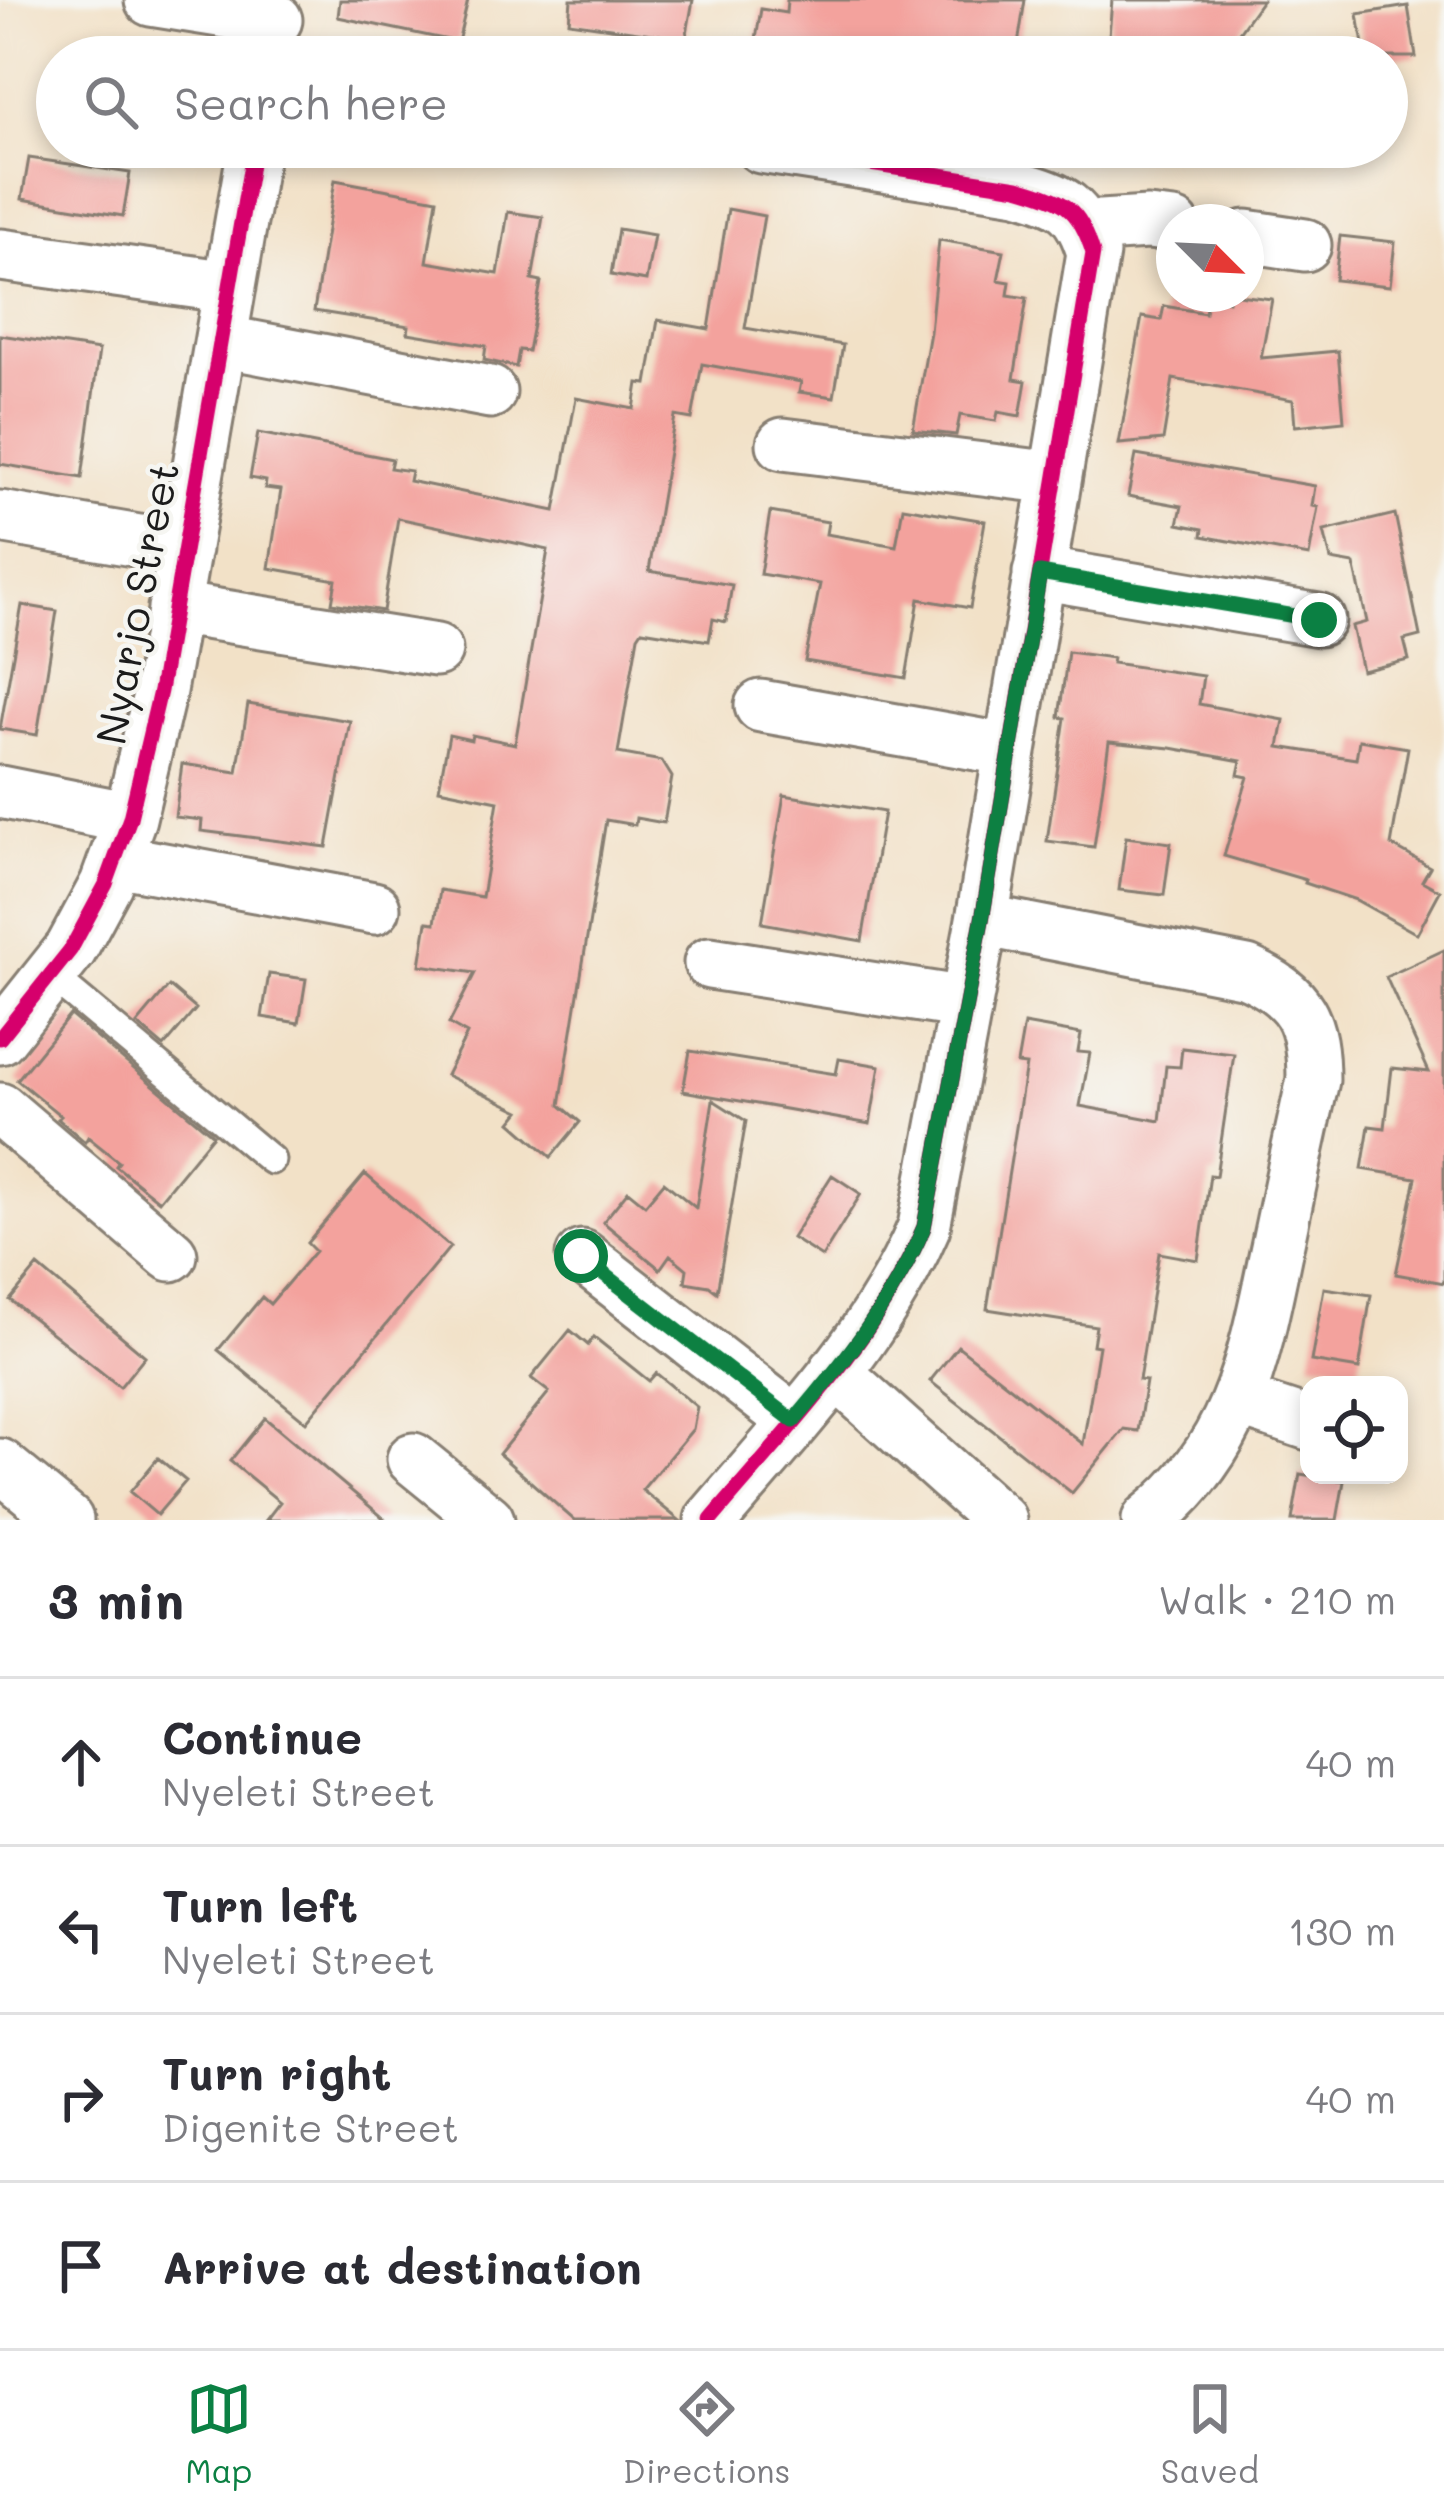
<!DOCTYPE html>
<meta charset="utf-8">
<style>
:root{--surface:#fff;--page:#f7f7f7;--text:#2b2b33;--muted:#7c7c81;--line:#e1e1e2;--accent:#0b8043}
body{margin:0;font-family:Mali,sans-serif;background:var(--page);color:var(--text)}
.controls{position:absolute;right:36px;bottom:36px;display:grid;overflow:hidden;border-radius:24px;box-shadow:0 6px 18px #0003}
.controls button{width:108px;height:108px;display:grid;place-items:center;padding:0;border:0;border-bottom:3px solid var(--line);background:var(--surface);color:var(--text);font:60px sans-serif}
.compass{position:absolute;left:1156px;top:204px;width:108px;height:108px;border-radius:50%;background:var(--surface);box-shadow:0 6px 18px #0003;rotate:114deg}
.stop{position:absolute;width:36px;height:36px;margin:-27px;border:9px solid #0b8043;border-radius:50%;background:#fff}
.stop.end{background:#0b8043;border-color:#fff;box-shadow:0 3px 12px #0008}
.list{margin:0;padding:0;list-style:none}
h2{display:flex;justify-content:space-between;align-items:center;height:156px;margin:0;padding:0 48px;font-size:51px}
h2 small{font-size:39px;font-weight:400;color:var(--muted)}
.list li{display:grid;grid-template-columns:78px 1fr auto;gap:36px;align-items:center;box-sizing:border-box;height:168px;padding:0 48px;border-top:3px solid var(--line)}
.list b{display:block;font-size:45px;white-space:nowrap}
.list p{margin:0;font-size:39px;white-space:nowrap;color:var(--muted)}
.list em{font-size:39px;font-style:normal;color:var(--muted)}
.icon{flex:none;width:66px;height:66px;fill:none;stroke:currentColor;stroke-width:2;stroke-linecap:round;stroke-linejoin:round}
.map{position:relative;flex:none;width:1444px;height:1520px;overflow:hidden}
.search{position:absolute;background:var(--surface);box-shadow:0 6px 18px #0003;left:36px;right:36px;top:36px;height:132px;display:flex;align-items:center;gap:30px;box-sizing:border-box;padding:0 42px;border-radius:66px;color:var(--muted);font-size:45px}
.sheet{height:828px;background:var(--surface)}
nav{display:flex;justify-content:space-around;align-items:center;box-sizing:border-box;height:168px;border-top:3px solid var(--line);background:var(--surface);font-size:33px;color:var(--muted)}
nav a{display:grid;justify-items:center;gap:6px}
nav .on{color:var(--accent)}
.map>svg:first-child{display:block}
</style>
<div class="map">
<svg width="1444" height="1520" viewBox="0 0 1444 1520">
<rect width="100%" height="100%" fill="#f6f6f2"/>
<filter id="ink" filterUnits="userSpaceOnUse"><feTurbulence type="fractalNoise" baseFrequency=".00833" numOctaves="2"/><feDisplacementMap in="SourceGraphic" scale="24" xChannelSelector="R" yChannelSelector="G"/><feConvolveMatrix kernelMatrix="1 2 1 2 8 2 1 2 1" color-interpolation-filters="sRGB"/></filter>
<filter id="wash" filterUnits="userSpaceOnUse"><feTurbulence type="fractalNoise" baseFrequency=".004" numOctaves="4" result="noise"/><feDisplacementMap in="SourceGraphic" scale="48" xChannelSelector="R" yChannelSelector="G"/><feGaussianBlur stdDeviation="2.7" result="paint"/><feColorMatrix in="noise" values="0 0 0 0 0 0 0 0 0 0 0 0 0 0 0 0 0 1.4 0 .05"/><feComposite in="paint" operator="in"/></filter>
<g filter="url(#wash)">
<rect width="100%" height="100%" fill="#f2e1c7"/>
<g id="blocks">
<path fill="#f3a29d" d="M340 0H468L458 42 338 17Z
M571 0H693L686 39 569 22Z
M787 0H1025L1016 57H753L761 9 786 13Z
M1112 0H1262L1229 46 1215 35 1198 57H1185L1167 44 1109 36Z
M1408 6 1416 57H1365L1358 14Z
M29 158 130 173 123 216 22 199Z
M335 180 437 199 427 262 498 274 508 212 543 217 532 280 541 282 528 351 519 350 516 367 484 360 486 346 408 333 409 326 314 311Z
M728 209 764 216 745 328 843 345 834 397 799 392 801 382 702 364 692 419 675 416 649 571 732 585 726 622 713 619 709 641 642 630 638 636 618 753 662 761 672 777 664 823 636 818 635 825 606 820 560 1105 580 1122 551 1157 511 1122 520 1111 446 1075 467 1034 449 1024 475 973 420 965 427 922 435 923 440 890 482 897 498 801 439 789 449 735 471 740 472 735 515 744 548 550 398 518 383 611 332 603 336 580 269 568 281 490 265 488 266 481 250 478 258 433 392 459 390 468 411 471 409 481 555 511 576 398 634 409 638 383 647 384 658 320 709 329Z
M618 229 654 235 646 281 611 275Z
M1340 236 1395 242 1390 286 1335 280Z
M939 240 1004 251 998 280 1010 282 1008 295 1027 298 1014 379 1026 381 1020 416 998 412 996 421 960 415 956 435 913 430 930 332Z
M1229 294 1272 299 1261 358 1338 351 1344 421 1295 426 1293 400 1173 379 1163 440 1119 444 1142 317 1161 320 1164 306 1205 313 1208 297 1228 301Z
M0 335 99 350 82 478 0 464Z
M1136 455 1315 486 1312 506 1318 507 1309 556 1202 536 1203 529 1178 524 1182 506 1128 496Z
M903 507 985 521 970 608 919 599 906 678 805 661 820 584 760 574 770 512 828 522 826 534 896 546Z
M1395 514 1420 636 1404 640 1409 660 1362 671 1352 626 1367 622 1354 564 1331 560 1324 531Z
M22 605 57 611 37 735 0 729Z
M1068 652 1113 658 1112 663 1203 676 1199 704 1284 720 1279 747 1356 759 1359 740 1408 748 1391 845 1430 867 1422 881 1440 891 1417 934 1356 900 1305 883 1306 880 1224 856 1248 777 1238 775 1241 761 1171 748 1109 742 1094 847 1047 841 1065 718 1059 717Z
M248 704 350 721 327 847 201 831 202 820 175 817 182 764 237 772Z
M784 795 884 812 862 941 762 923Z
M1126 837 1171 843 1164 895 1119 890Z
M1444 950V1283L1396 1274 1416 1178 1362 1169 1369 1126 1385 1128 1392 1068 1429 1072 1386 977Z
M269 974 306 979 299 1023 262 1017Z
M169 986 196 1009 164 1047 137 1024Z
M70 1015 213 1135 159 1201 116 1166 119 1162 88 1137 85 1142 58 1119 61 1116 17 1080Z
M1024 1024 1081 1034 1078 1052 1090 1053 1080 1106 1160 1121 1166 1066 1180 1067 1182 1048 1234 1054 1216 1176 1210 1175 1198 1260 1159 1253 1139 1380 1146 1381 1138 1431 1124 1429 1072 1493 930 1381 958 1346 1083 1444 1099 1346 1093 1345 1096 1326 987 1309 1026 1065 1017 1064Z
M690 1051 836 1074 839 1059 880 1066 870 1124 683 1091Z
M713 1100 746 1121 717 1292 709 1286 685 1282 687 1269 670 1255 660 1269 603 1222 628 1191 645 1205 664 1182 696 1208Z
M365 1174 450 1247 306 1422 218 1350 262 1297 270 1304 315 1251 307 1243Z
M832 1175 861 1194 822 1257 792 1238Z
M38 1266 145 1356 120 1387 10 1300Z
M1324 1288 1371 1295 1359 1369 1311 1361Z
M570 1330 588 1345 594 1337 649 1381 656 1373 697 1407 693 1429 642 1490 679 1520H574L499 1454 549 1392 531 1378Z
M265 1418 386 1520H266L280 1502 230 1461Z
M158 1458 186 1481 157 1515 130 1492Z
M1300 1474 1344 1481 1337 1520H1292Z"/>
</g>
</g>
<g filter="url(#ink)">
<use href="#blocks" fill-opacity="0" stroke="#877e72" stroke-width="3"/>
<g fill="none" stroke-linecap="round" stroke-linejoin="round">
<defs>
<path id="lane" d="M50 975 271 1160"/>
<path id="street" d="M151 0 276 20
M1085 227 1148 223 1174 226
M1246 236 1305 245
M1 255 230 287
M221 341 490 392
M783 444 1055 478
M0 517 185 549
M1039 573 1319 620
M174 608 436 650
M761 706 1010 750
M0 792 130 818
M115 860 374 908
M982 920 1247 972C1301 996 1313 1022 1313 1080 1300 1137 1288 1195 1276 1252 1254 1358 1238 1449 1148 1520
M710 963 966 1003
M0 1038 71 949 106 884 130 818 160 691 254 147
M0 1109 171 1255
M582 1256 794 1421
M835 1372 1000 1520
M1240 1401 1309 1424
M413 1459 488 1520
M0 1465 67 1520
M711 1520C789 1428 876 1340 924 1227L982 920 1093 253C1079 206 1063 200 1018 187L761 147"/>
</defs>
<use href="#lane" stroke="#877e72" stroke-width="33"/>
<use href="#street" stroke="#877e72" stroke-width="57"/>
<use href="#lane" stroke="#fff" stroke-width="27"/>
<use href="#street" stroke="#fff" stroke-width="51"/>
<defs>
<path id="cycleway" d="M0 1038 71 949 106 884 130 818 160 691 254 147
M711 1520C789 1428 876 1340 924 1227L982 920 1093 253C1079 206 1063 200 1018 187L761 147"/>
</defs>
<use href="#cycleway" stroke="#f6f6f2" stroke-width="22"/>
<use href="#cycleway" stroke="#d6006c" stroke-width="15"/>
</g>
</g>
<g fill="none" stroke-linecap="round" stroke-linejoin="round" filter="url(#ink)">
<path stroke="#0b8043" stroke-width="15" d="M581 1256 794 1421C846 1360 893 1301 924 1227L982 920 1040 573 1319 620"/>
</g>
<g text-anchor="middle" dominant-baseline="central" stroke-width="9" stroke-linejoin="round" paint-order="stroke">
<g font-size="42" fill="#1c1c1c" stroke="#f6f6f2">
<text transform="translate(136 603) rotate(-79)">Nyarjo Street</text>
</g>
</g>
</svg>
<div class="controls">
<button><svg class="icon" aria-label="locate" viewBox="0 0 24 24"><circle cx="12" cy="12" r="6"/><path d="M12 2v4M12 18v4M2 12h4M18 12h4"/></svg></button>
</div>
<svg class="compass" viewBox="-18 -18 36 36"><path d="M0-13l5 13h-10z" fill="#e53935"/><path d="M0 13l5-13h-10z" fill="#7c7c81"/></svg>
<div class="stop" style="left:581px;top:1256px"></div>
<div class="stop end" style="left:1319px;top:620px"></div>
<div class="search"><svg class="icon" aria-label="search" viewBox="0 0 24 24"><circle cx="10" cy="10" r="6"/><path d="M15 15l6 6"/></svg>Search here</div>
</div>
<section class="sheet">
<h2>3 min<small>Walk · 210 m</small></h2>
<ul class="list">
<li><svg class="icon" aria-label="ahead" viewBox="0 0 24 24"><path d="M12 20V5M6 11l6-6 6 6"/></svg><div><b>Continue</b><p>Nyeleti Street</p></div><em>40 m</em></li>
<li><svg class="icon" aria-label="left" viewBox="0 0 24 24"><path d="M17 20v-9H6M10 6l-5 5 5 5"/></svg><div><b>Turn left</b><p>Nyeleti Street</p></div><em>130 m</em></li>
<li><svg class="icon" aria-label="right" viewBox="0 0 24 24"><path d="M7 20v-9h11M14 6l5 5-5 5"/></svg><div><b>Turn right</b><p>Digenite Street</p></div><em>40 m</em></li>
<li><svg class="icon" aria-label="arrive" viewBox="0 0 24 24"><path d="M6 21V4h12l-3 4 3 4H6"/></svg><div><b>Arrive at destination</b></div></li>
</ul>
</section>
<nav>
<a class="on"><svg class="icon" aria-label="map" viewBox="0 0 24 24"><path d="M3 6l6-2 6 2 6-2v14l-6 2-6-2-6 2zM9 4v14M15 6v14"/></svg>Map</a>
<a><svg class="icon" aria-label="directions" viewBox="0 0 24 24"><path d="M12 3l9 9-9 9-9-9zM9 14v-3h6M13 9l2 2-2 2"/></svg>Directions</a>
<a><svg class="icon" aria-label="saved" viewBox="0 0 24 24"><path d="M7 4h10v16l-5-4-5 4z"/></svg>Saved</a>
</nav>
